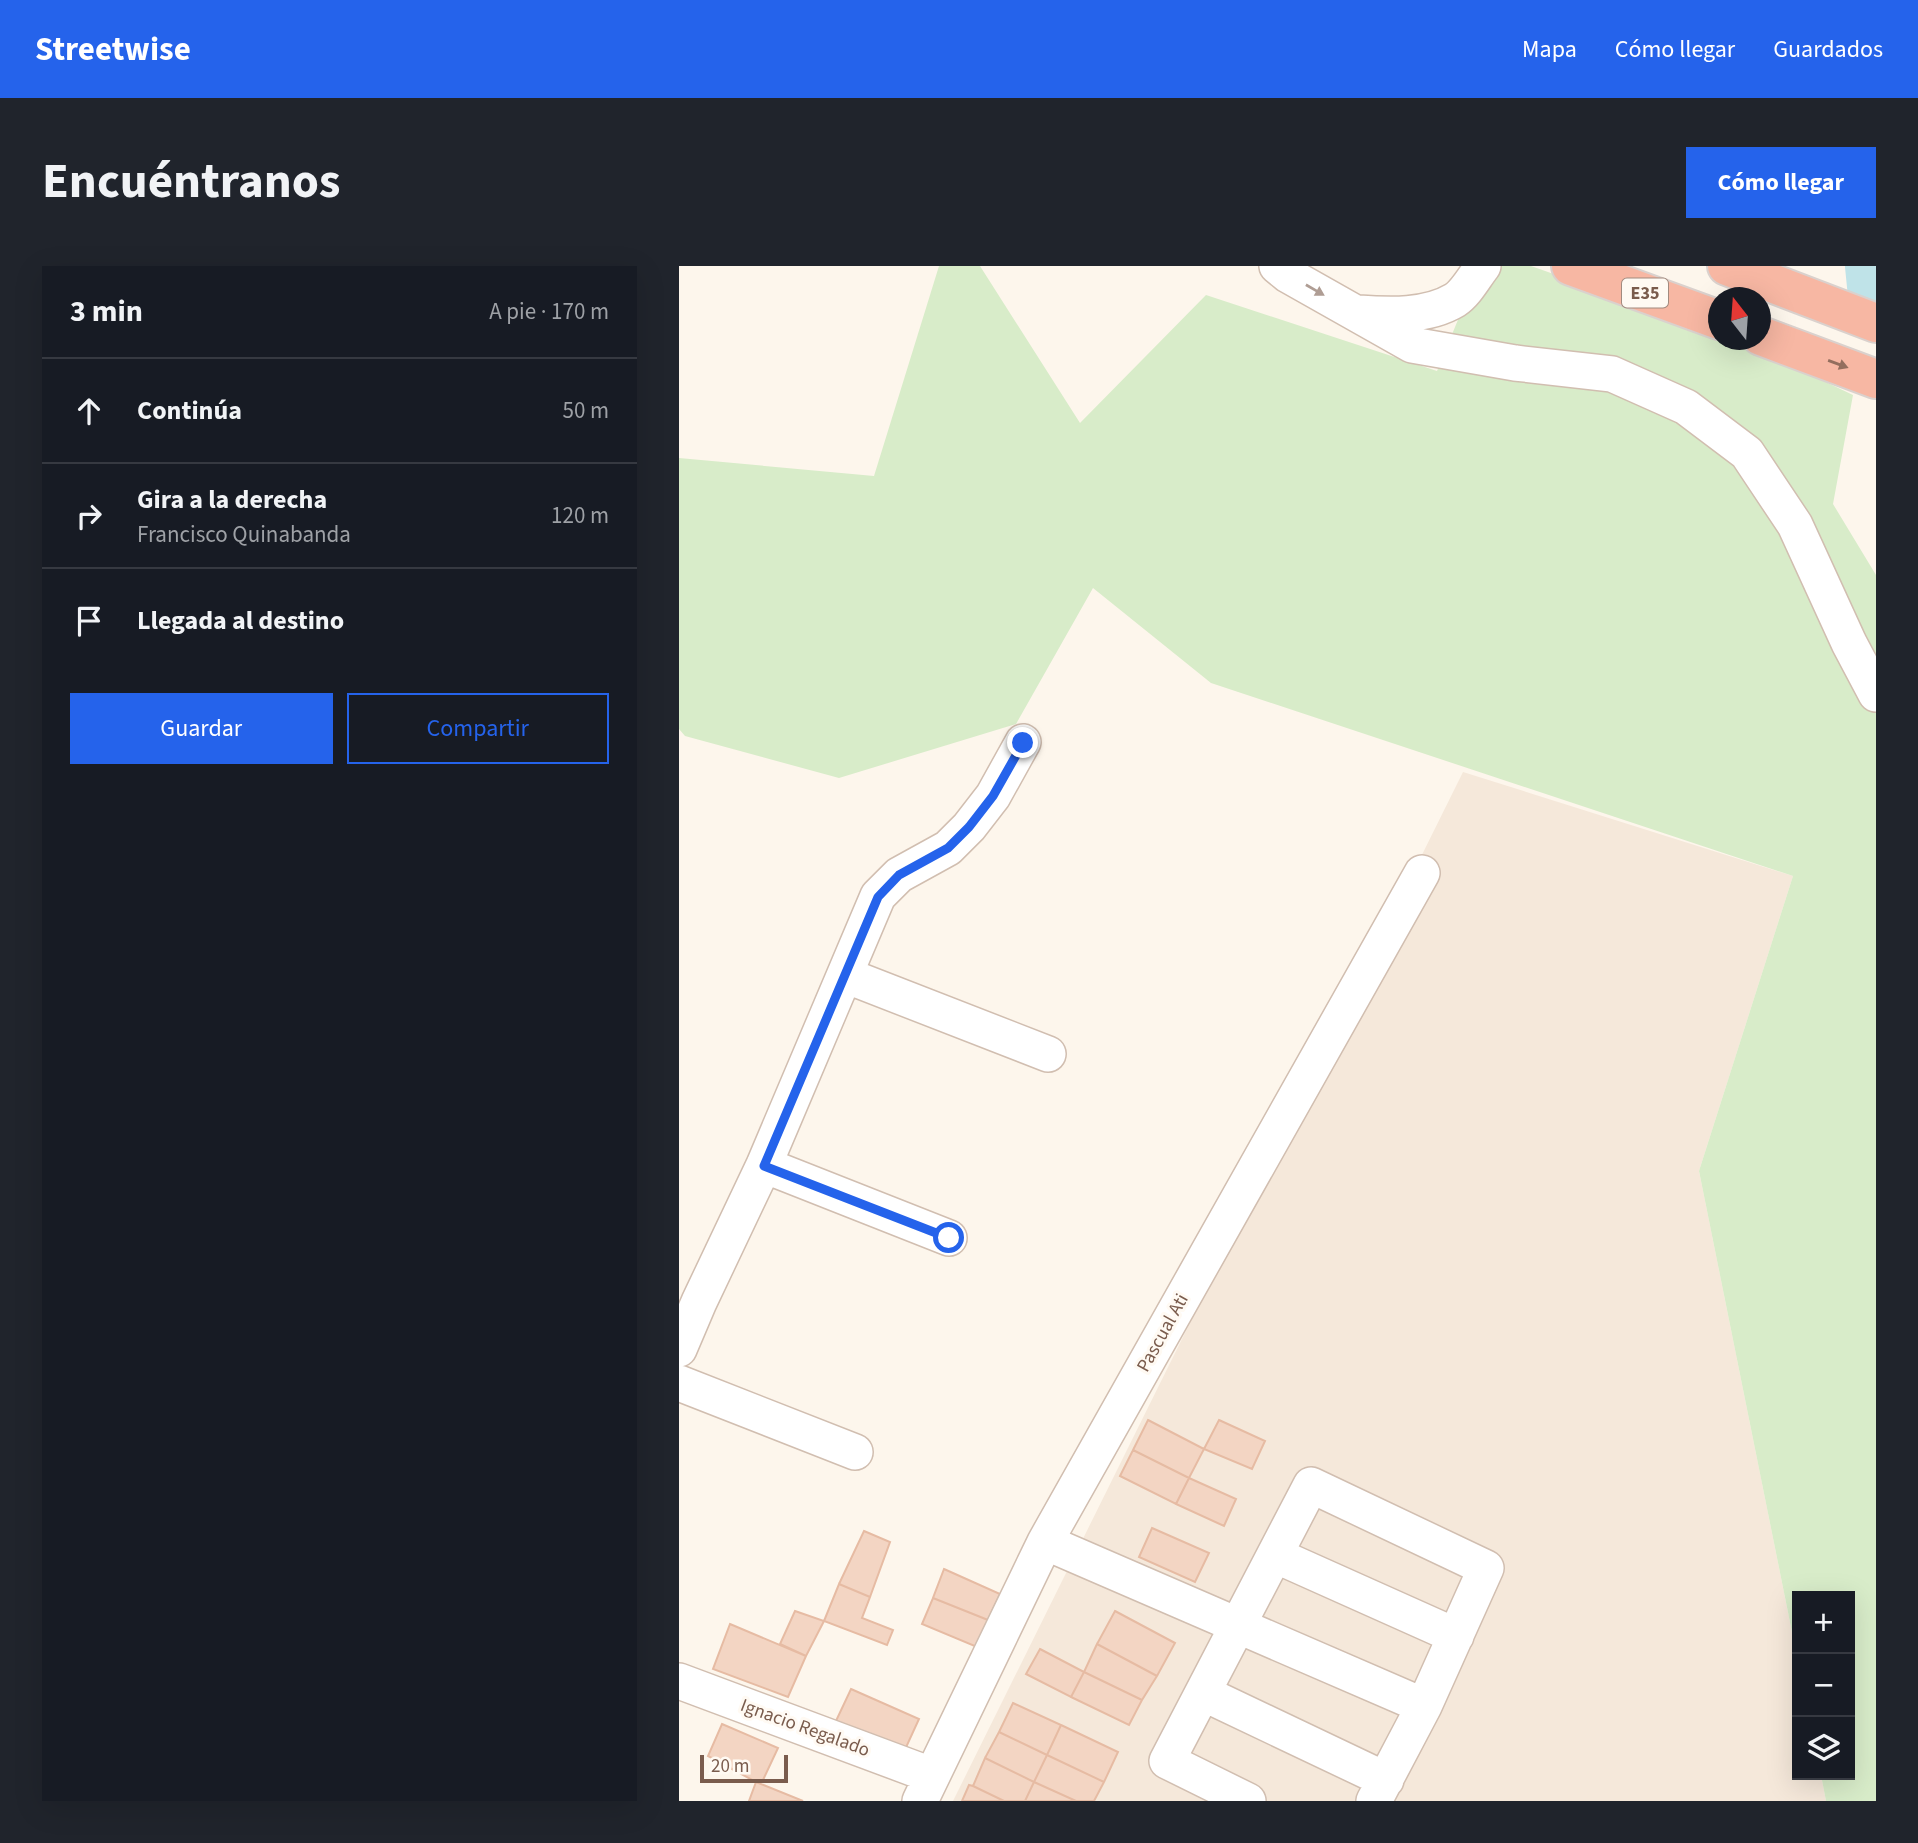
<!DOCTYPE html>
<html lang="es">
<meta charset="utf-8">
<style>
:root{--surface:#171b24;--page:#20242c;--text:#f1f3f6;--muted:#9ea1a6;--line:#363941;--accent:#2563eb}
body{margin:0;font-family:"Source Sans 3",sans-serif;background:var(--page);color:var(--text)}
.controls{position:absolute;right:21px;bottom:21px;display:grid;overflow:hidden;border-radius:0px;box-shadow:0 7px 28px #0002}
.controls button{width:63px;height:63px;display:grid;place-items:center;padding:0;border:0;border-bottom:2px solid var(--line);background:var(--surface);color:var(--text);font:35px sans-serif}
.compass{position:absolute;left:1029px;top:21px;width:63px;height:63px;border-radius:50%;background:var(--surface);box-shadow:0 7px 28px #0002;rotate:343deg}
.scale{position:absolute;left:21px;bottom:18px;width:88px;box-sizing:border-box;padding-left:7px;border:4px solid #7a5c4d;border-top:0;font-size:19px;line-height:24px;white-space:nowrap;color:#7a5c4d;-webkit-text-stroke:5px #fffaf3;paint-order:stroke}
.stop{position:absolute;width:21px;height:21px;margin:-16px;border:5px solid #2563eb;border-radius:50%;background:#fff}
.stop.end{background:#2563eb;border-color:#fff;box-shadow:0 2px 7px #0008}
.list{margin:0;padding:0;list-style:none}
h2{display:flex;justify-content:space-between;align-items:center;height:91px;margin:0;padding:0 28px;font-size:30px}
h2 small{font-size:23px;font-weight:400;color:var(--muted)}
.list li{display:grid;grid-template-columns:46px 1fr auto;gap:21px;align-items:center;box-sizing:border-box;height:105px;padding:0 28px;border-top:2px solid var(--line)}
.list b{display:block;font-size:26px;white-space:nowrap}
.list p{margin:0;font-size:23px;white-space:nowrap;color:var(--muted)}
.list em{font-size:23px;font-style:normal;color:var(--muted)}
.actions{display:flex;gap:14px;padding:21px 28px}
.actions a{flex:1;padding:16px 0;border:2px solid var(--accent);border-radius:0px;text-align:center;font-size:24px;color:var(--accent)}
.actions .main{background:var(--accent);color:#fff}
.icon{flex:none;width:38px;height:38px;fill:none;stroke:currentColor;stroke-width:2;stroke-linecap:round;stroke-linejoin:round}
.map{position:relative;flex:none;width:1197px;height:1535px;overflow:hidden;border-radius:0px}
header{display:flex;align-items:center;gap:42px;box-sizing:border-box;height:98px;padding:0 35px;background:var(--accent);color:#fff}
header strong{font-size:33px}
nav{display:flex;gap:38px;margin-inline-start:auto;font-size:24px}
.intro{display:flex;align-items:center;justify-content:space-between;box-sizing:border-box;height:168px;padding:0 42px}
h1{margin:0;font-size:49px}
.button{padding:18px 32px;border-radius:0px;background:var(--accent);color:#fff;font-size:24px;font-weight:700}
main{display:flex;gap:42px;padding:0 42px}
aside{flex:1;background:var(--surface);border-radius:0px;box-shadow:0 7px 28px #0002}
.map>svg:first-child{display:block}
</style>
<header>
<strong>Streetwise</strong>
<nav><a>Mapa</a><a>Cómo llegar</a><a>Guardados</a></nav>
</header>
<div class="intro"><h1>Encuéntranos</h1><a class="button">Cómo llegar</a></div>
<main>
<aside>
<h2>3 min<small>A pie · 170 m</small></h2>
<ul class="list">
<li><svg class="icon" aria-label="ahead" viewBox="0 0 24 24"><path d="M12 20V5M6 11l6-6 6 6"/></svg><div><b>Continúa</b></div><em>50 m</em></li>
<li><svg class="icon" aria-label="right" viewBox="0 0 24 24"><path d="M7 20v-9h11M14 6l5 5-5 5"/></svg><div><b>Gira a la derecha</b><p>Francisco Quinabanda</p></div><em>120 m</em></li>
<li><svg class="icon" aria-label="arrive" viewBox="0 0 24 24"><path d="M6 21V4h12l-3 4 3 4H6"/></svg><div><b>Llegada al destino</b></div></li>
</ul>
<div class="actions"><a class="main">Guardar</a><a>Compartir</a></div>
</aside>
<div class="map">
<svg width="1197" height="1535" viewBox="0 0 1197 1535">
<rect width="100%" height="100%" fill="#fdf6ec"/>
<path fill="#f5e8da" d="M784 506 1114 610 1020 905 1118 1391V1509H1142L1147 1535H274Z"/>
<path fill="#d8ecc9" d="M260 0H301L401 157 527 29 758 105 801 0H852L1039 66 1040 74H1059L1174 129 1154 238 1197 309V1535H1147L1142 1509H1171V1330H1118V1391L1020 905 1114 610 532 417 414 322 337 458 160 512 6 470 0 463V192L195 210Z"/>
<g fill="none" stroke-linecap="round" stroke-linejoin="round">
<path stroke="#bfe3e8" stroke-width="52" d="M1192 0 1197 50"/>
</g>
<path fill="#f3d5c3" stroke="#e6bba3" stroke-width="2" d="M469 1154 525 1183 510 1212 454 1184Z
M540 1154 586 1175 573 1203 525 1183Z
M454 1184 510 1212 497 1238 441 1210Z
M510 1212 557 1233 545 1260 497 1238Z
M473 1262 530 1287 516 1316 460 1291Z
M185 1265 211 1276 191 1331 160 1318Z
M265 1303 321 1328 309 1354 254 1332Z
M160 1318 191 1331 183 1352 214 1364 208 1379 145 1355Z
M254 1332 309 1354 298 1381 243 1358Z
M116 1345 145 1355 127 1390 101 1378Z
M436 1345 496 1377 478 1410 418 1378Z
M51 1358 127 1390 109 1431 34 1403Z
M418 1378 478 1410 463 1434 405 1406Z
M361 1383 405 1406 392 1431 347 1408Z
M405 1406 463 1434 450 1459 392 1431Z
M172 1423 240 1453 224 1488 156 1457Z
M334 1437 382 1459 368 1489 320 1466Z
M43 1458 99 1482 84 1514 77 1516 29 1490Z
M382 1459 439 1486 425 1516 368 1489Z
M320 1466 368 1489 355 1516 306 1492Z
M368 1489 425 1516 415 1535H397L355 1516Z
M306 1492 355 1516 346 1535H325L294 1520Z
M77 1516 124 1535H70Z
M355 1516 397 1535H346Z
M290 1519 294 1520 325 1535H283Z"/>
<g fill="none" stroke-linecap="round" stroke-linejoin="round">
<defs>
<path id="minor" d="M598 0 609 9 733 79 836 97 933 108 1007 141 1068 187 1116 259 1170 377 1197 428
M679 47C710 49 748 51 776 34 787 27 796 10 804 0
M166 709 369 788
M85 899 270 972
M0 1083 20 1036 85 899 199 630 220 609 269 582 290 561 314 530 344 476
M0 1117 176 1186
M366 1276 745 1440
M596 1289 777 1370
M0 1415 252 1509
M524 1427 707 1514
M241 1535 366 1276 743 607
M569 1535 488 1495 632 1219 807 1302 745 1440 695 1535"/>
<path id="highway" d="M892 0 1040 54
M1048 0 1197 57
M1082 70 1197 113"/>
</defs>
<use href="#minor" stroke="#d1beb0" stroke-width="38"/>
<use href="#highway" stroke="#dad1cd" stroke-width="42"/>
<use href="#minor" stroke="#fff" stroke-width="35"/>
<use href="#highway" stroke="#f7b7a3" stroke-width="38"/>
</g>
<defs><path id="oneway-solid" d="M-6-.8H1V-3.2L6.5 0L1 3.2V.8H-6Z" transform="scale(1.75)"/></defs>
<use fill="#af9d94" href="#oneway-solid" transform="translate(636 24) rotate(30)"/>
<use fill="#936e5e" href="#oneway-solid" transform="translate(1159 98) rotate(20)"/>
<g fill="none" stroke-linecap="round" stroke-linejoin="round">
<path stroke="#2563eb" stroke-width="9" d="M270 972 85 900 199 631 220 609 269 582 290 561 314 530 344 477"/>
</g>
<g text-anchor="middle" dominant-baseline="central" stroke-width="6" stroke-linejoin="round" paint-order="stroke">
<rect fill="#fffaf3" stroke="#a28b7f" stroke-width="2" x="943" y="12.5" width="46" height="29" rx="5"/>
<g font-size="18" font-weight="bold" fill="#7a5c4d">
<text x="966" y="27">E35</text>
</g>
<g font-size="19" fill="#7a5c4d" stroke="#fffaf3">
<text transform="translate(484 1067) rotate(-61)">Pascual Ati</text>
<text transform="translate(126 1462) rotate(20)">Ignacio Regalado</text>
</g>
</g>
</svg>
<div class="controls">
<button>+</button>
<button>−</button>
<button><svg class="icon" aria-label="layers" viewBox="0 0 24 24"><path d="M12 4l9 5-9 5-9-5zM3 14l9 5 9-5"/></svg></button>
</div>
<svg class="compass" viewBox="-18 -18 36 36"><path d="M0-13l5 13h-10z" fill="#e53935"/><path d="M0 13l5-13h-10z" fill="#9ea1a6"/></svg>
<div class="scale">20 m</div>
<div class="stop" style="left:270px;top:972px"></div>
<div class="stop end" style="left:344px;top:477px"></div>
</div>
</main>
